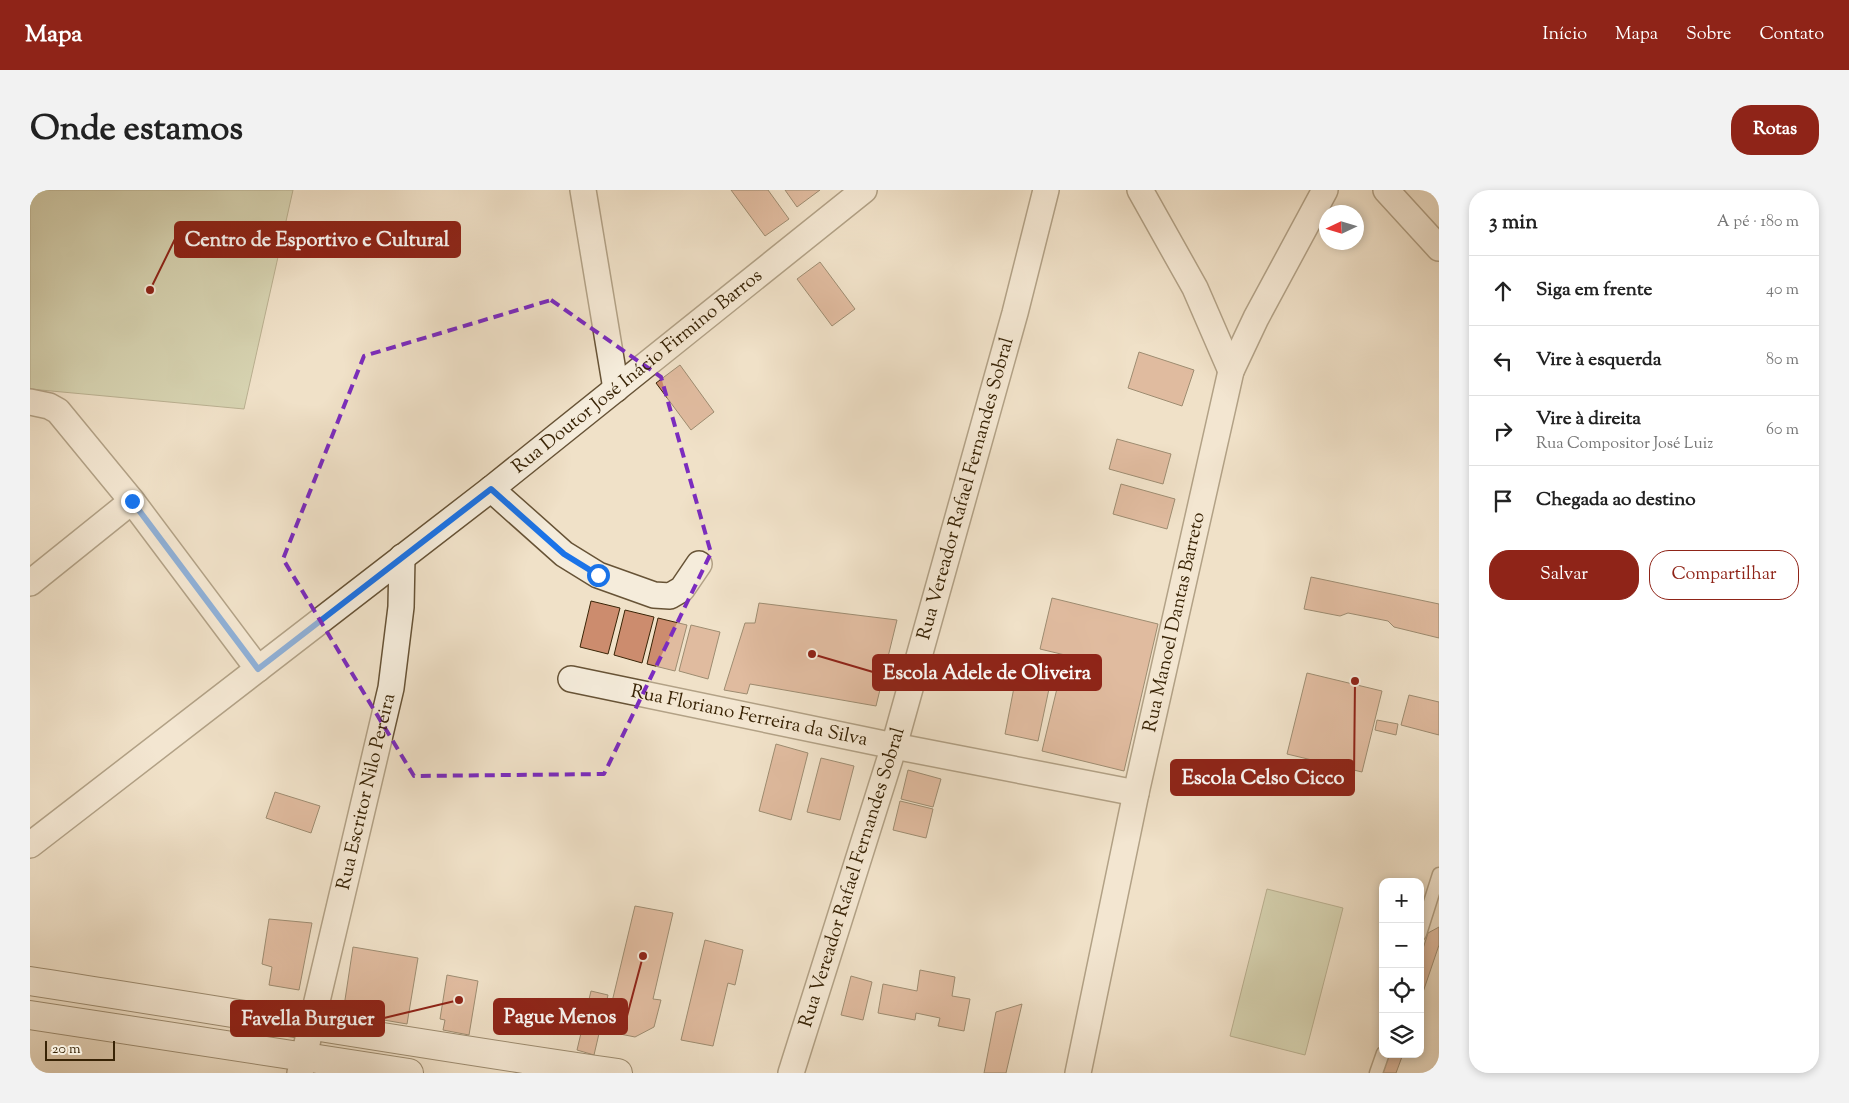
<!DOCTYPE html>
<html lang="pt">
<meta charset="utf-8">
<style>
:root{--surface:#fff;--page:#f2f2f2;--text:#222;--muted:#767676;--line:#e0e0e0;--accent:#8f2418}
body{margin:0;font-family:"Sorts Mill Goudy",serif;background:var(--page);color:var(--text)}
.controls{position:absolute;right:15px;bottom:15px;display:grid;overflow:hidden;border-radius:10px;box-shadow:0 2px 8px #0003}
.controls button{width:45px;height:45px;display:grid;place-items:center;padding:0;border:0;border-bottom:1px solid var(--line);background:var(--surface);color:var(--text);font:25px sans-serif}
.compass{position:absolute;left:1289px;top:15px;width:45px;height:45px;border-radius:50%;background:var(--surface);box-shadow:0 2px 8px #0003;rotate:266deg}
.scale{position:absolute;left:15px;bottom:12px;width:70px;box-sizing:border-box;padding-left:5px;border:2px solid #392406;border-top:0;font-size:14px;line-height:18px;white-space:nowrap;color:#392406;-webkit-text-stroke:4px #f5ecdb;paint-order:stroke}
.stop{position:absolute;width:15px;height:15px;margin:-11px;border:4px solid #1a73e8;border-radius:50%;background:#fff}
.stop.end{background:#1a73e8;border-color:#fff;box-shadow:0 1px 5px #0008}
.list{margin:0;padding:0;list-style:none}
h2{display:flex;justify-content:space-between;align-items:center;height:65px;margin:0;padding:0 20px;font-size:21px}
h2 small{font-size:16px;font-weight:400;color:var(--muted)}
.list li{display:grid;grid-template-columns:32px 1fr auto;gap:15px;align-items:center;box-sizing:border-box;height:70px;padding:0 20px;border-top:1px solid var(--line)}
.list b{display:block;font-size:19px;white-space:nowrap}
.list p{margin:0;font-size:16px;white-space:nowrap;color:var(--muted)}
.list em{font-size:16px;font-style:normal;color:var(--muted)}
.actions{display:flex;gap:10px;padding:15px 20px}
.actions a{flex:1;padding:11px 0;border:1px solid var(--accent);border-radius:20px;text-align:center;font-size:18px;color:var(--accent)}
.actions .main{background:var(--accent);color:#fff}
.icon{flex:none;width:28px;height:28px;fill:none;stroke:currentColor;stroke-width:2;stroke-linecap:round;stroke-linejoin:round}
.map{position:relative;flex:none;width:1409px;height:883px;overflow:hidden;border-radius:20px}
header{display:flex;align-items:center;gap:30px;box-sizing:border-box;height:70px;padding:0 25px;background:var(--accent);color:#fff}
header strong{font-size:24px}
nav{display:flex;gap:28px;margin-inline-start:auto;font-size:18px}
.intro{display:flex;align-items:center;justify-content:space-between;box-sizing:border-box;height:120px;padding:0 30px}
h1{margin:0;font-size:35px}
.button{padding:12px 22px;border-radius:20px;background:var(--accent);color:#fff;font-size:18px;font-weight:700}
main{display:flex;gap:30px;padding:0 30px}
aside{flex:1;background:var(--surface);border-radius:20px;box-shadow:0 2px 8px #0003}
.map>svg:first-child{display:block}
</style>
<header>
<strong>Mapa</strong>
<nav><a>Início</a><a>Mapa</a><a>Sobre</a><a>Contato</a></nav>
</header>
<div class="intro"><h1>Onde estamos</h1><a class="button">Rotas</a></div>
<main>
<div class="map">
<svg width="1409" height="883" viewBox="0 0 1409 883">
<rect width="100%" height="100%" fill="#f0e1c8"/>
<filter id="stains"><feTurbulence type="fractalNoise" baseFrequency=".004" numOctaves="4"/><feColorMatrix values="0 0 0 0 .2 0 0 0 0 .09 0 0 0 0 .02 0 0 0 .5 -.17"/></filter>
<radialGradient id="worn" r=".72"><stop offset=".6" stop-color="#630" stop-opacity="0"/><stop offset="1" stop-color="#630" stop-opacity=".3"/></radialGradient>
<path fill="#b8c397" stroke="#78744e" d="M0 0H263L214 219 0 199Z
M1237 699 1313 718 1275 865 1200 846Z"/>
<path fill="#cc8c6e" stroke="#392406" d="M701 0H738L759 29 735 46Z
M755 0H790L767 17Z
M790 72 825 119 802 136 767 89Z
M1109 162 1164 180 1152 216 1098 198Z
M650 175 684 222 661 240 626 193Z
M1087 249 1141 264 1133 294 1079 279Z
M1091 294 1145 309 1137 339 1083 324Z
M1281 387 1409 414V448L1364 437 1358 431 1318 423 1310 426 1274 419Z
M1022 408 1128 434 1094 581 1012 561 1035 465 1010 459Z
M561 411 590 418 578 464 550 457Z
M729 413 867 430 846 516 720 494 717 504 694 500 715 433H725Z
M595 420 624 427 612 473 584 465Z
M628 428 657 435 645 481 617 474Z
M661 435 690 442 678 489 649 481Z
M1277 483 1352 501 1332 582 1257 564Z
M986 487 1020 494 1008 551 975 544Z
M1379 505 1409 512V545L1371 535Z
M1347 530 1368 534 1366 545 1345 540Z
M746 554 778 563 761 630 729 621Z
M791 568 824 576 810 630 777 622Z
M878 580 911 589 903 617 871 609Z
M245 602 290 616 281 643 236 628Z
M870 611 903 619 896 648 863 640Z
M605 716 643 723 623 809 631 810 624 837 605 847 575 841Z
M239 729 282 733 269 800 239 795 242 777 232 774Z
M1409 737V755L1390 811V768L1398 743Z
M675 750 713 760 705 795 698 793 683 856 651 850Z
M323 757 388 768 377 834 313 823Z
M890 780 925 787 922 806 940 809 934 841 908 836 910 828 886 823 885 830 848 823 853 794 887 801Z
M417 785 448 791 439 845 413 840 415 830 410 829Z
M821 786 842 792 833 830 811 825Z
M561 801 578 805 564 865 547 860Z
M992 814 976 883H954L966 822Z
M1359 864H1373L1366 883H1353Z"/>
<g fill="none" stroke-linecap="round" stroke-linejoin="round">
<defs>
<path id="service" d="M1390 744 1409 684
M1346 883 1353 863"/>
<g id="minor">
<path d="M553 0 586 199"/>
<path d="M1110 0 1165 98 1201 181"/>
<path d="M1356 0 1409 58"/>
<path d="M0 212 19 216 28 221 102 311 228 479"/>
<path d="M461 299 534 364 568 385 624 405 640 406 652 399 669 374"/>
<path d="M0 393 102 311"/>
<path id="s1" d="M541 489 864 556 1106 603"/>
<path id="s2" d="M0 655 461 299 834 0"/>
<path id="s3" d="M270 883 361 498 371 417 372 367"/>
<path id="s4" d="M761 883 864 556 985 123 1016 0"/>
<path id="s5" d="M1048 883 1106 603 1201 181 1226 128 1295 0"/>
</g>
<path id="secondary" d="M0 791C196 821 392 855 588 883
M0 825 379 883"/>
</defs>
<use href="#service" stroke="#675336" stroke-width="15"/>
<use href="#minor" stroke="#675336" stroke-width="28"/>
<use href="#secondary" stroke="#392406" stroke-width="30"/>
<use href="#service" stroke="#f5ecdb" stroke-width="12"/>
<use href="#minor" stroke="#f5ecdb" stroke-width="25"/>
<use href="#secondary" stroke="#f5ecdb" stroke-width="28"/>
</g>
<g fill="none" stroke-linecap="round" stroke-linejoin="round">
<path stroke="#1a73e8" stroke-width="6" d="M102 311 228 479 461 299 534 364 568 385"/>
</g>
<path d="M0 0H1409V883H0ZM521 110 631 187 681 363 574 584 384 586 253 369 334 166Z" fill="#f0e1c8" fill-opacity=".55" fill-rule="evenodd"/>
<path fill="none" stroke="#7b2cbf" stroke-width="4" stroke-dasharray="10 6" stroke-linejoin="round" d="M521 110 631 187 681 363 574 584 384 586 253 369 334 166Z"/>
<g text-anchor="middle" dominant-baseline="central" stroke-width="4.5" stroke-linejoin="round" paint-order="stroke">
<g font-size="19" fill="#392406" stroke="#f5ecdb">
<text stroke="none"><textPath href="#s2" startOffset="770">Rua Doutor José Inácio Firmino Barros</textPath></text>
<text stroke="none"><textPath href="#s4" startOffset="610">Rua Vereador Rafael Fernandes Sobral</textPath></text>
<text stroke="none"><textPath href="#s5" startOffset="461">Rua Manoel Dantas Barreto</textPath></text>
<text stroke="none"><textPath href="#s1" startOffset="182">Rua Floriano Ferreira da Silva</textPath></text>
<text stroke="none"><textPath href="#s3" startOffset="289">Rua Escritor Nilo Pereira</textPath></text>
<text stroke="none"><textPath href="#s4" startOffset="205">Rua Vereador Rafael Fernandes Sobral</textPath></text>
</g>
</g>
<path fill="none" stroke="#8f2418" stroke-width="2" d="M120 100L145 49M782 464L843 482M1325 491L1324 587M613 766L597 826M429 810L354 828"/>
<g fill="#8f2418" stroke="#f5ecdb" stroke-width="2">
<circle cx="120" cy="100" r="5"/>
<circle cx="782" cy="464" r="5"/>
<circle cx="1325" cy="491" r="5"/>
<circle cx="613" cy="766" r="5"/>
<circle cx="429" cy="810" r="5"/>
</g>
<g fill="#8f2418" stroke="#8f2418" stroke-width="2">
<rect x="145" y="32" width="285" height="35" rx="5"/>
<rect x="843" y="465" width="228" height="35" rx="5"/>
<rect x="1141" y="570" width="183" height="35" rx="5"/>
<rect x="464" y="809" width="133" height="35" rx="5"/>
<rect x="201" y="811" width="153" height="35" rx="5"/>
</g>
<g font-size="20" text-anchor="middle" font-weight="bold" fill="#fff">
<text x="287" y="56">Centro de Esportivo e Cultural</text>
<text x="957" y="489">Escola Adele de Oliveira</text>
<text x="1233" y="594">Escola Celso Cicco</text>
<text x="530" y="833">Pague Menos</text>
<text x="278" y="835">Favella Burguer</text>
</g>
<rect width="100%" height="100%" filter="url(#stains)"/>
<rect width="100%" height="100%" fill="url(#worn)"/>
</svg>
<div class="controls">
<button>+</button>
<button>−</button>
<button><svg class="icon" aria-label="locate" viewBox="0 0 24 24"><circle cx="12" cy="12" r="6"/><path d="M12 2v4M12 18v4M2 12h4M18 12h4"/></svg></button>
<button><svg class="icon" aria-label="layers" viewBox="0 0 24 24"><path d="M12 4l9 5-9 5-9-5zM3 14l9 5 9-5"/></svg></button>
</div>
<svg class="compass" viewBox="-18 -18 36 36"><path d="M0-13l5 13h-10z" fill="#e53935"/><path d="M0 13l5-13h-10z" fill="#767676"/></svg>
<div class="scale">20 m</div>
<div class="stop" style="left:568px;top:385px"></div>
<div class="stop end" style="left:102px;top:311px"></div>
</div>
<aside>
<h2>3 min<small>A pé · 180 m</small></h2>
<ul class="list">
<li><svg class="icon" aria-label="ahead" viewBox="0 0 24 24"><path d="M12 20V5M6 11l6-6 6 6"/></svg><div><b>Siga em frente</b></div><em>40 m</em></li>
<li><svg class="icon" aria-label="left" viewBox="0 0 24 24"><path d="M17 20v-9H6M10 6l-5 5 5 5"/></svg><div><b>Vire à esquerda</b></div><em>80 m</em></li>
<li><svg class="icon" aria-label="right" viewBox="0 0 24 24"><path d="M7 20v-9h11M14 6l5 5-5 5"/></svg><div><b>Vire à direita</b><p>Rua Compositor José Luiz</p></div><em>60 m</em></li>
<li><svg class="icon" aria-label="arrive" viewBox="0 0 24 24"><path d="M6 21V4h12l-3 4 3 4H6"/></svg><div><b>Chegada ao destino</b></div></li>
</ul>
<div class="actions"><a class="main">Salvar</a><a>Compartilhar</a></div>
</aside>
</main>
